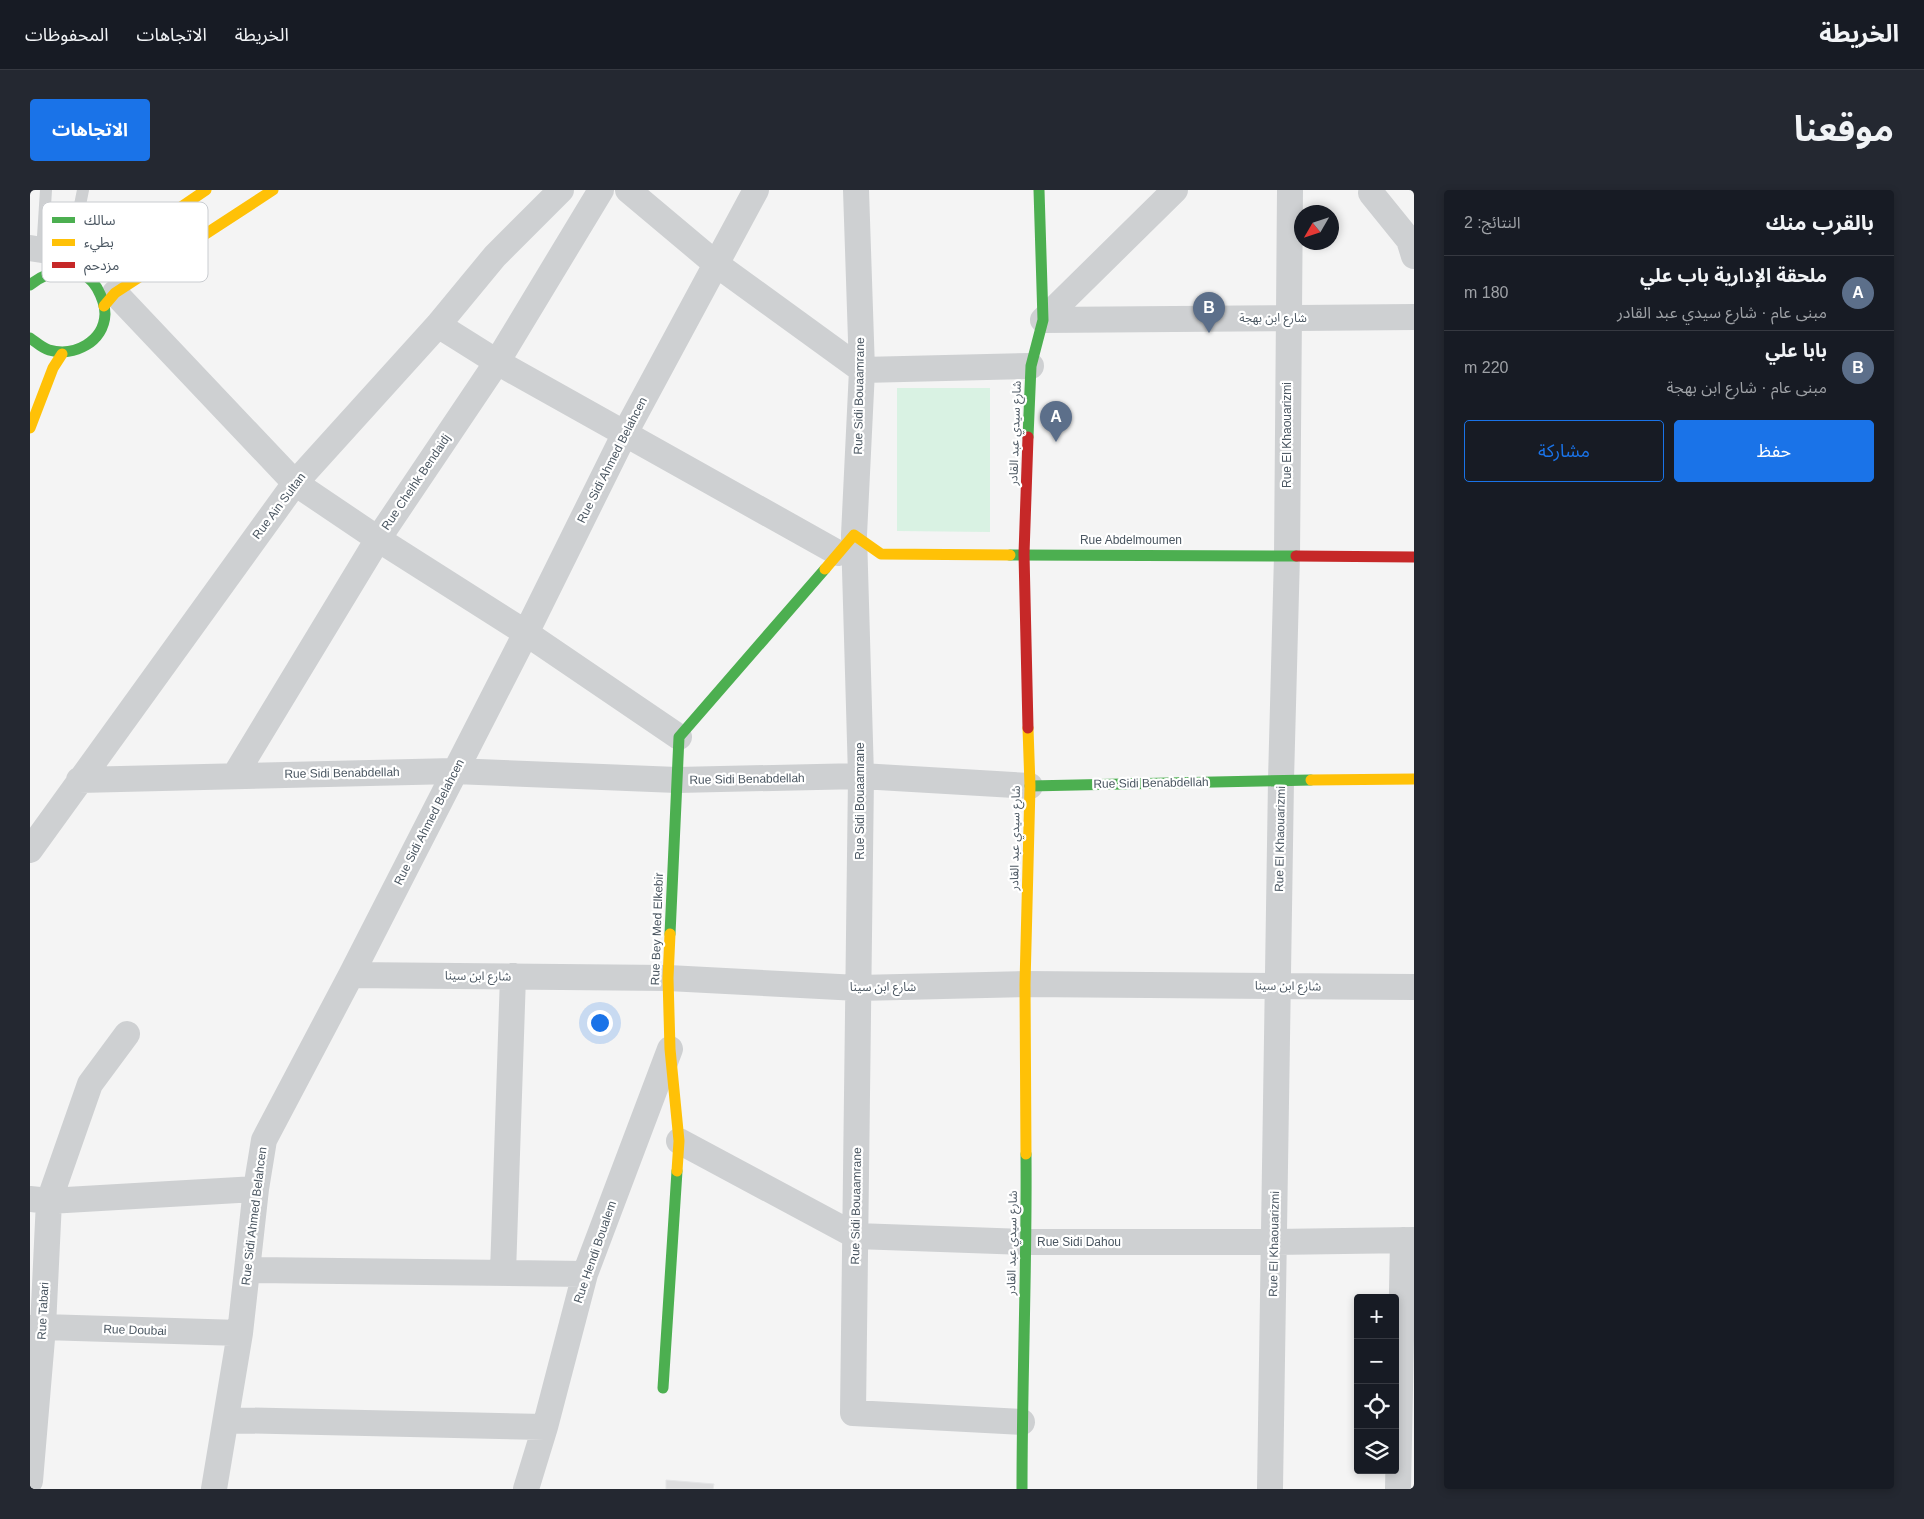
<!DOCTYPE html>
<html lang="ar">
<meta charset="utf-8">
<style>
:root{--surface:#171b24;--page:#242831;--text:#f1f3f6;--muted:#9ea1a6;--line:#363941;--accent:#1a73e8}
body{margin:0;font-family:Arial,"Noto Sans Arabic",sans-serif;background:var(--page);color:var(--text);direction:rtl}
.controls{position:absolute;right:15px;bottom:15px;display:grid;overflow:hidden;border-radius:5px;box-shadow:0 2px 8px #0003}
.controls button{width:45px;height:45px;display:grid;place-items:center;padding:0;border:0;border-bottom:1px solid var(--line);background:var(--surface);color:var(--text);font:25px sans-serif}
.compass{position:absolute;left:1264px;top:15px;width:45px;height:45px;border-radius:50%;background:var(--surface);box-shadow:0 2px 8px #0003;rotate:231deg}
.you{position:absolute;left:569px;top:832px;width:18px;height:18px;margin:-12px;border:4px solid #fff;border-radius:50%;background:#1a73e8;box-shadow:0 0 0 8px #1a73e833}
.badge{display:grid;place-items:center;width:32px;height:32px;border-radius:50%;background:var(--accent);color:#fff;font-size:16px;font-weight:700}
.pin{position:absolute;translate:-50% -41px;filter:drop-shadow(0 1px 2px #0008)}
.pin::after{content:'';position:absolute;top:26px;width:18px;height:15px;background:inherit;clip-path:polygon(0 0,100% 0,50% 100%)}
.list{margin:0;padding:0;list-style:none}
h2{display:flex;justify-content:space-between;align-items:center;height:65px;margin:0;padding:0 20px;font-size:21px}
h2 small{font-size:16px;font-weight:400;color:var(--muted)}
.list li{display:grid;grid-template-columns:32px 1fr auto;gap:15px;align-items:center;box-sizing:border-box;height:75px;padding:0 20px;border-top:1px solid var(--line)}
.list b{display:block;font-size:19px;white-space:nowrap}
.list p{margin:0;font-size:16px;white-space:nowrap;color:var(--muted)}
.list em{font-size:16px;font-style:normal;color:var(--muted)}
.actions{display:flex;gap:10px;padding:15px 20px}
.actions a{flex:1;padding:11px 0;border:1px solid var(--accent);border-radius:5px;text-align:center;font-size:18px;color:var(--accent)}
.actions .main{background:var(--accent);color:#fff}
.icon{flex:none;width:28px;height:28px;fill:none;stroke:currentColor;stroke-width:2;stroke-linecap:round;stroke-linejoin:round}
.map{position:relative;flex:none;width:1384px;height:1299px;overflow:hidden;direction:ltr;border-radius:5px}
header{display:flex;align-items:center;gap:30px;box-sizing:border-box;height:70px;padding:0 25px;background:var(--surface);border-bottom:1px solid var(--line)}
header strong{font-size:24px}
nav{display:flex;gap:28px;margin-inline-start:auto;font-size:18px}
.intro{display:flex;align-items:center;justify-content:space-between;box-sizing:border-box;height:120px;padding:0 30px}
h1{margin:0;font-size:35px}
.button{padding:12px 22px;border-radius:5px;background:var(--accent);color:#fff;font-size:18px;font-weight:700}
main{display:flex;gap:30px;padding:0 30px}
aside{flex:1;background:var(--surface);border-radius:5px;box-shadow:0 2px 8px #0003}
.map>svg:first-child{display:block}
</style>
<header>
<strong>الخريطة</strong>
<nav><a>الخريطة</a><a>الاتجاهات</a><a>المحفوظات</a></nav>
</header>
<div class="intro"><h1>موقعنا</h1><a class="button">الاتجاهات</a></div>
<main>
<aside>
<h2>بالقرب منك<small>النتائج: 2</small></h2>
<ul class="list">
<li><span class="badge" style="background:#5c6f8a">A</span><div><b>ملحقة الإدارية باب علي</b><p>مبنى عام · شارع سيدي عبد القادر</p></div><em>180 m</em></li>
<li><span class="badge" style="background:#5c6f8a">B</span><div><b>بابا علي</b><p>مبنى عام · شارع ابن بهجة</p></div><em>220 m</em></li>
</ul>
<div class="actions"><a class="main">حفظ</a><a>مشاركة</a></div>
</aside>
<div class="map">
<svg width="1384" height="1299" viewBox="0 0 1384 1299">
<rect width="100%" height="100%" fill="#f4f4f4"/>
<path fill="#d9f2e3" d="M867 198H960V342L867 341Z"/>
<path fill="#ddddde" stroke="#e5e6e7" d="M636 1290 684 1294 683 1299H636Z"/>
<g fill="none" stroke-linecap="round" stroke-linejoin="round">
<path stroke="#ced0d2" stroke-width="12" d="M12 62 16 0
M37 80 53 0"/>
<path stroke="#ced0d2" stroke-width="26" d="M598 0 686 74 832 180 1001 176
M826 0 832 180 824 345 831 586 823 1223 992 1232
M1341 3 1379 50 1384 66
M0 58 12 60
M85 103 265 293 348 349 496 443 649 547
M1013 130 1384 127
M1013 130 1145 0
M408 135 467 172 808 363
M205 585 348 349 467 172 571 0
M49 590 424 581 647 590 831 586 1000 596
M0 660 265 293 408 135 465 66 531 0
M321 785 638 788 828 798 995 794 1384 797
M649 951 826 1046 997 1052H1244L1384 1050
M0 1009 19 1011 226 999
M217 1080 555 1084
M473 1083 483 786
M0 1138 13 1137 210 1143
M196 1230 515 1237
M0 1291 13 1137 19 1011 60 894 97 844
M184 1299 210 1143 226 999 234 950 321 785 496 443 595 243 726 0
M496 1299 515 1237 555 1084 640 859
M1240 1299 1251 590 1257 365 1260 0
M1368 1299 1373 1050"/>
<path stroke="#4caf50" stroke-width="11" d="M0 95C20 79 51 72 67 98 72 107 75 114 75 124 74 152 44 167 19 160 12 158 6 152 0 148
M998 247 1001 176 1013 130 1009 0
M980 365 1266 366
M1000 596 1281 590
M640 744 649 547 795 379
M633 1198 647 981
M992 1299C992 1187 997 1076 996 964"/>
<path stroke="#ffc107" stroke-width="11" d="M50 84 63 77 176 0
M74 116 85 103 243 0
M0 238 23 178 32 164
M795 379 824 345 851 364 980 365
M1281 590 1384 589
M640 744 638 788 640 859 649 951 647 981
M996 964 995 794 1000 596 998 538"/>
<path stroke="#c62828" stroke-width="11" d="M998 247 994 364 998 538
M1266 366 1384 367"/>
</g>
<g text-anchor="middle" dominant-baseline="central" stroke-width="4.5" stroke-linejoin="round" paint-order="stroke">
<g font-size="12" fill="#4a5661" stroke="#fff">
<text x="1243" y="128">شارع ابن بهجة</text>
<text transform="translate(829 206) rotate(-89)">Rue Sidi Bouaamrane</text>
<text transform="translate(985 243) rotate(-88)">شارع سيدي عبد القادر</text>
<text transform="translate(1257 245) rotate(-90)">Rue El Khaouarizmi</text>
<text transform="translate(582 270) rotate(-63)">Rue Sidi Ahmed Belahcen</text>
<text transform="translate(386 292) rotate(-56)">Rue Cheihk Bendaidj</text>
<text transform="translate(249 316) rotate(-53)">Rue Ain Sultan</text>
<text x="1101" y="350">Rue Abdelmoumen</text>
<text transform="translate(312 583) rotate(-1)">Rue Sidi Benabdellah</text>
<text transform="translate(717 589) rotate(-1)">Rue Sidi Benabdellah</text>
<text transform="translate(1121 593) rotate(-1)">Rue Sidi Benabdellah</text>
<text transform="translate(830 611) rotate(-90)">Rue Sidi Bouaamrane</text>
<text transform="translate(399 632) rotate(-63)">Rue Sidi Ahmed Belahcen</text>
<text transform="translate(985 648) rotate(-89)">شارع سيدي عبد القادر</text>
<text transform="translate(1250 649) rotate(-89)">Rue El Khaouarizmi</text>
<text transform="translate(627 739) rotate(-88)">Rue Bey Med Elkebir</text>
<text transform="translate(448 786) rotate(1)">شارع ابن سينا</text>
<text transform="translate(1258 796) rotate(1)">شارع ابن سينا</text>
<text x="853" y="797">شارع ابن سينا</text>
<text transform="translate(826 1016) rotate(-89)">Rue Sidi Bouaamrane</text>
<text transform="translate(224 1026) rotate(-83)">Rue Sidi Ahmed Belahcen</text>
<text x="1049" y="1052">Rue Sidi Dahou</text>
<text transform="translate(982 1053) rotate(-89)">شارع سيدي عبد القادر</text>
<text transform="translate(1244 1054) rotate(-89)">Rue El Khaouarizmi</text>
<text transform="translate(565 1062) rotate(-71)">Rue Hendi Boualem</text>
<text transform="translate(13 1121) rotate(-87)">Rue Tabari</text>
<text transform="translate(105 1140) rotate(2)">Rue Doubai</text>
</g>
</g>
<rect x="12" y="12" width="166" height="80" rx="8" fill="#fff" stroke="#c9ccd0" stroke-width="1"/>
<rect x="22" y="27" width="23" height="6" fill="#4caf50"/>
<rect x="22" y="49" width="23" height="7" fill="#ffc107"/>
<rect x="22" y="72" width="23" height="6" fill="#c62828"/>
<g font-size="14" fill="#4a5661">
<text x="54" y="35">سالك</text>
<text x="54" y="57">بطيء</text>
<text x="54" y="80">مزدحم</text>
</g>
</svg>
<div class="controls">
<button>+</button>
<button>−</button>
<button><svg class="icon" aria-label="locate" viewBox="0 0 24 24"><circle cx="12" cy="12" r="6"/><path d="M12 2v4M12 18v4M2 12h4M18 12h4"/></svg></button>
<button><svg class="icon" aria-label="layers" viewBox="0 0 24 24"><path d="M12 4l9 5-9 5-9-5zM3 14l9 5 9-5"/></svg></button>
</div>
<svg class="compass" viewBox="-18 -18 36 36"><path d="M0-13l5 13h-10z" fill="#e53935"/><path d="M0 13l5-13h-10z" fill="#9ea1a6"/></svg>
<div class="you"></div>
<div class="pin badge" style="left:1026px;top:252px;background:#5c6f8a">A</div>
<div class="pin badge" style="left:1179px;top:143px;background:#5c6f8a">B</div>
</div>
</main>
